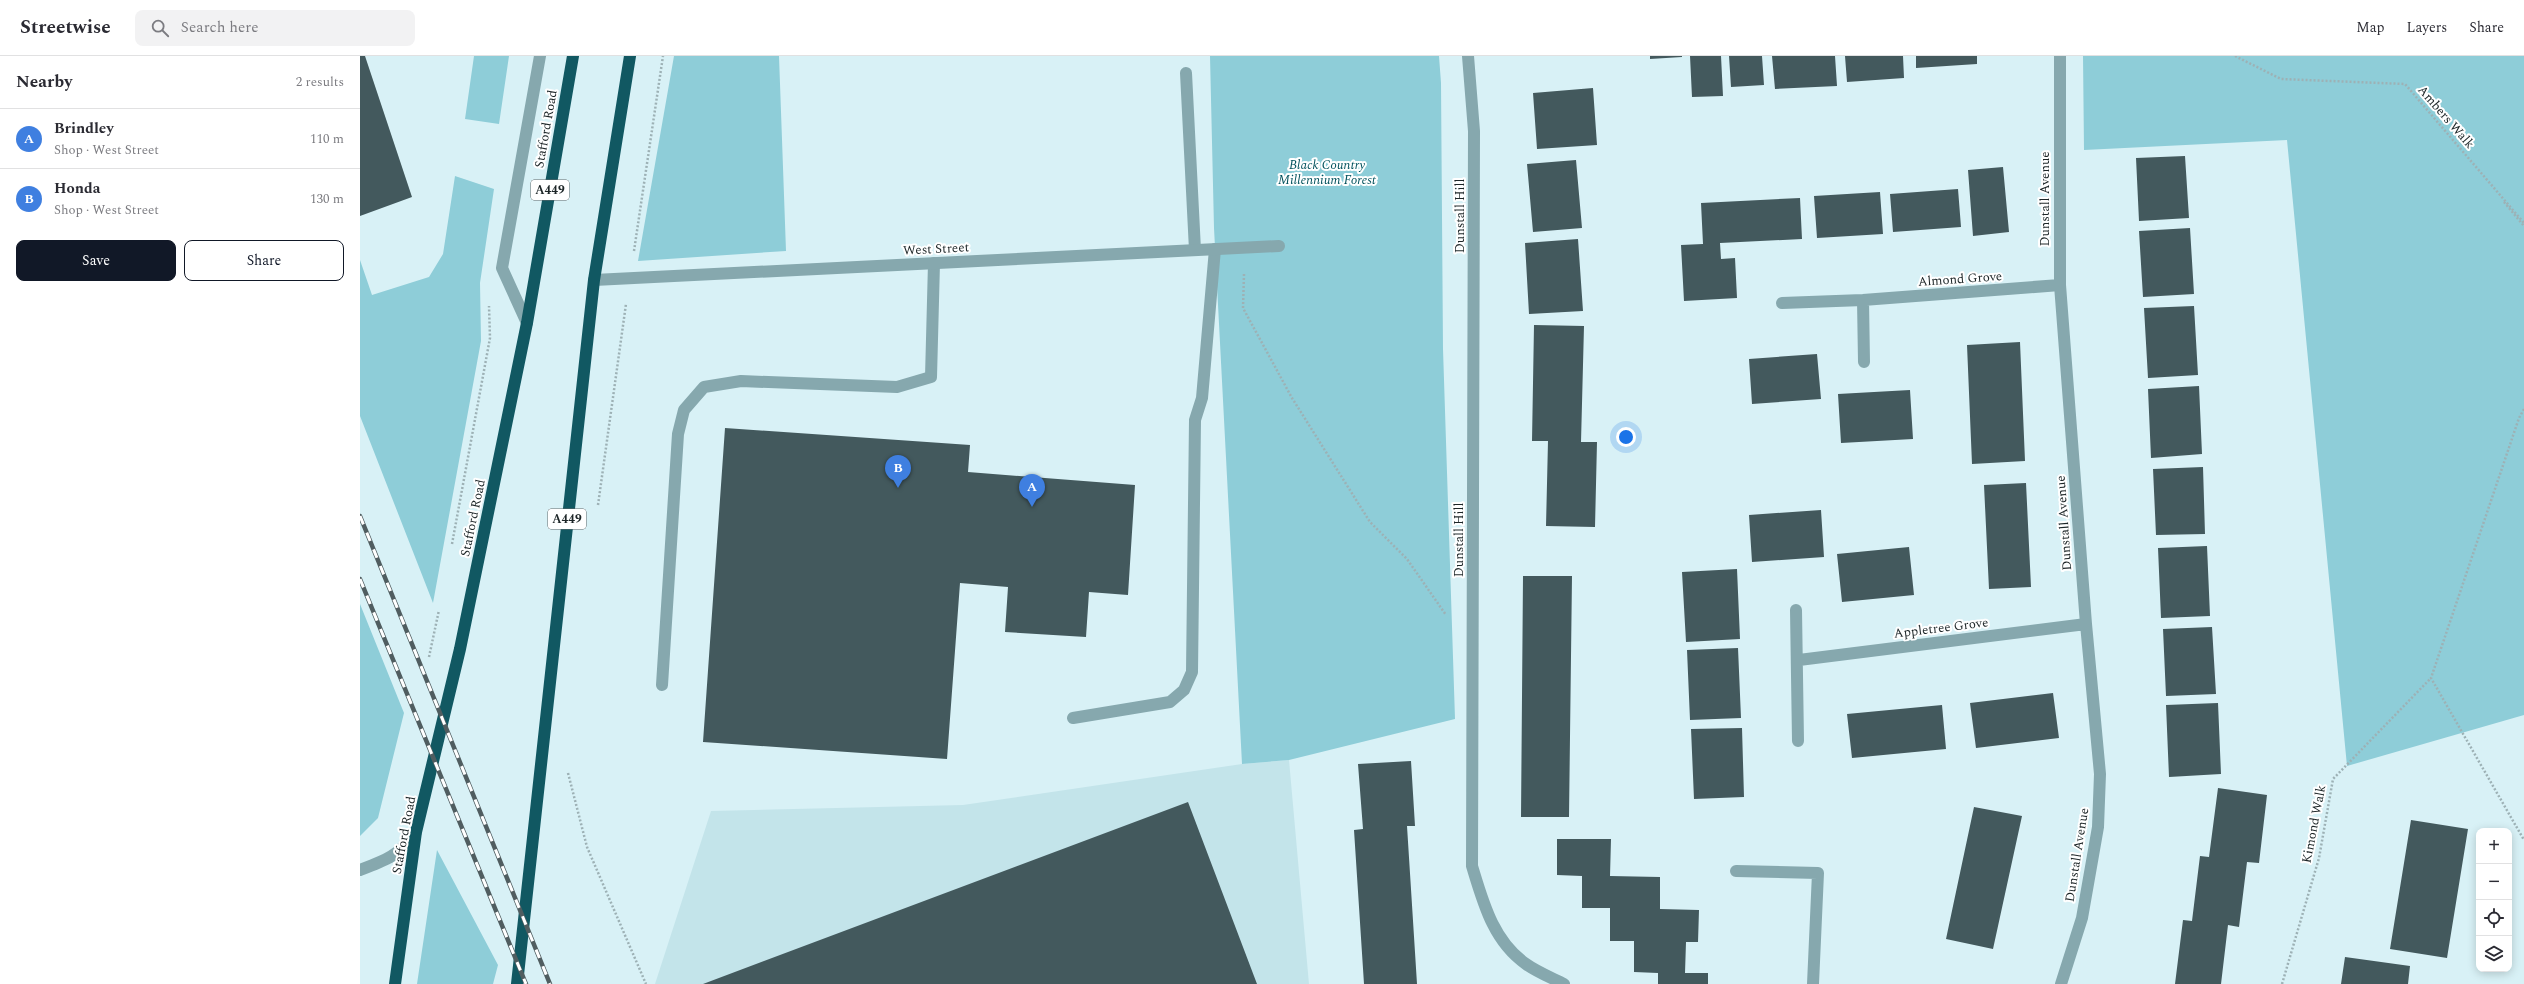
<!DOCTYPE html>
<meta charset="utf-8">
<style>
:root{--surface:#fff;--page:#f2f2f3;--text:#2b2b33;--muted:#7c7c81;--line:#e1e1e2;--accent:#111827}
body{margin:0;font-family:Spectral,serif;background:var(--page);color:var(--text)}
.controls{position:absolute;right:12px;bottom:12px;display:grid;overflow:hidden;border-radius:8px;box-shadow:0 2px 10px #0003}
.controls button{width:36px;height:36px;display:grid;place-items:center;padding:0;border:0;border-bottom:1px solid var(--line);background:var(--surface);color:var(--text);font:20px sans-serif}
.you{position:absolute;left:1266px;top:381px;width:14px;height:14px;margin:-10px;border:3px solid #fff;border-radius:50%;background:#1a73e8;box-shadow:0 0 0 6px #1a73e833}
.badge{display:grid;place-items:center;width:26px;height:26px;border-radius:50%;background:var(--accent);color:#fff;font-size:13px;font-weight:700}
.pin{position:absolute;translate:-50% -33px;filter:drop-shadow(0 1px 2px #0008)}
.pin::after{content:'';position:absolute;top:21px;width:14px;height:12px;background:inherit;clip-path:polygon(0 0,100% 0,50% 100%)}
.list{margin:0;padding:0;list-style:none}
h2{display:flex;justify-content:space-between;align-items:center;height:52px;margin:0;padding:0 16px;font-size:17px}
h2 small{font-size:13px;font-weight:400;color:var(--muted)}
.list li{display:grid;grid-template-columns:26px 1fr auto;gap:12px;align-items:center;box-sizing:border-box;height:60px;padding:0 16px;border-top:1px solid var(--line)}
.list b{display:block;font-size:15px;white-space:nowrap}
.list p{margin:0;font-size:13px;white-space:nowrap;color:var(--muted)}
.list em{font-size:13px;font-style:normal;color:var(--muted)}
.actions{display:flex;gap:8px;padding:12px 16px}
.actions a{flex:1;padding:9px 0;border:1px solid var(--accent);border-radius:8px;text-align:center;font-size:14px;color:var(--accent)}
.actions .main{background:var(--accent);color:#fff}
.icon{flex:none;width:22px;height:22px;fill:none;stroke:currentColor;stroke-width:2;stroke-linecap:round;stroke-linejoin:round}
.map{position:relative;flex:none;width:2164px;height:928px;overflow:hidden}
header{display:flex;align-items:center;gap:24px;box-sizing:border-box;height:56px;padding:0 20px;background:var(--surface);border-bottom:1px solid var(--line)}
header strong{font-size:19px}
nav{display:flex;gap:22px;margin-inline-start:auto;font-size:14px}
.search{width:280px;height:36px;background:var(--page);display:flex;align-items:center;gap:10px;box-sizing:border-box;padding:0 14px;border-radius:8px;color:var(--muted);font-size:15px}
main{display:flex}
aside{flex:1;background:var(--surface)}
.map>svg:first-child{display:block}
</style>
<header>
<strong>Streetwise</strong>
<div class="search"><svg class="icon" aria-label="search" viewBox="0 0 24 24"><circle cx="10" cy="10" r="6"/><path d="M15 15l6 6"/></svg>Search here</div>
<nav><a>Map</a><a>Layers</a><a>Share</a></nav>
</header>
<main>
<aside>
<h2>Nearby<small>2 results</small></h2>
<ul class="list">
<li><span class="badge" style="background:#3f7fe0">A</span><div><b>Brindley</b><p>Shop · West Street</p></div><em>110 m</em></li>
<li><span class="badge" style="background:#3f7fe0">B</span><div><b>Honda</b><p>Shop · West Street</p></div><em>130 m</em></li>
</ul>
<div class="actions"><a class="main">Save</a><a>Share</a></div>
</aside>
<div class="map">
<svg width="2164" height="928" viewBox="0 0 2164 928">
<rect width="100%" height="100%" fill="#d8f1f6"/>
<path fill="#c3e4ea" d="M929 704 949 928H295L351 755 603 749 882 708Z"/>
<path fill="#8ecdd8" d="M114 0H149L139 68 105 63Z
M314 0H419L426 195 278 205Z
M850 0H1079L1081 27 1083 293 1095 663 929 704 882 708 854 172Z
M1723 0H2164V659L1987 710 1927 84 1724 94Z
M95 120 134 133 120 227 121 285 73 547 0 360V204L12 239 69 221 83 198Z
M0 548 44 657 18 762 0 780Z
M77 794 138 909 133 928H57Z"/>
<path fill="#43595d" d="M0 0H5L52 141 0 160Z
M1290 0H1322V1L1290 3Z
M1330 0H1361L1363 40 1332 41Z
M1369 0H1402L1404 29 1371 31Z
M1412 0H1475L1477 30 1415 33Z
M1485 0H1543L1544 22 1487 26Z
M1556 0H1617V8L1556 12Z
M1233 32 1237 89 1177 93 1173 37Z
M1825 100 1829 162 1779 165 1776 102Z
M1216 104 1222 172 1173 176 1167 108Z
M1643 111 1649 176 1613 180 1608 114Z
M1598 133 1601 171 1533 176 1530 138Z
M1520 136 1523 178 1457 182 1454 140Z
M1440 142 1442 183 1360 187 1361 203 1375 202 1377 242 1324 245 1321 189 1343 188 1341 147Z
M1830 172 1834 238 1783 241 1779 175Z
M1218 183 1223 255 1169 258 1165 187Z
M1834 250 1838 319 1788 322 1784 252Z
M1174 269 1224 270 1221 386H1237L1235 471 1186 470 1188 385H1172Z
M1660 286 1665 405 1612 408 1607 289Z
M1457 298 1461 343 1392 348 1389 303Z
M1839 330 1842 398 1791 402 1788 333Z
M1550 334 1553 383 1481 387 1478 338Z
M365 372 610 389 608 416 775 429 768 539 729 536 726 581 645 576 648 531 600 527 587 703 343 686Z
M1843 411 1845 478 1796 479 1793 413Z
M1666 427 1671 531 1629 533 1624 429Z
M1461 454 1464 501 1392 506 1389 459Z
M1847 490 1850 560 1801 562 1798 492Z
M1549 491 1554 539 1482 546 1477 498Z
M1377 513 1380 583 1326 586 1322 516Z
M1163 520H1212L1209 761H1161Z
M1852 571 1856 638 1806 640 1803 573Z
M1378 592 1381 662 1330 664 1327 594Z
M1693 637 1699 682 1616 692 1610 647Z
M1858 647 1861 718 1809 721 1806 649Z
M1582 649 1586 693 1492 702 1487 658Z
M1382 672 1384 741 1334 743 1331 673Z
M1051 705 1055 770H1047L1057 928H1004L994 774 1003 773 998 708Z
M1858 732 1907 739 1899 807 1887 806 1879 871 1868 869 1861 928H1815L1823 864 1832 865 1840 800 1849 801Z
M828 746 897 928H343Z
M1614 751 1662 760 1633 893 1586 883Z
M2051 764 2108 773 2087 902 2030 893Z
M1197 783H1251L1250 820 1300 821V853L1339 854 1338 886H1326L1325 917H1348V928H1298V917L1274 916V885H1250V852H1222V820L1197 819Z
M1985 901 2050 910 2048 928H1981Z"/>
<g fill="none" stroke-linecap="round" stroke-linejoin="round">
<path stroke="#9db1b5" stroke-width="2.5" stroke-dasharray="2 2" stroke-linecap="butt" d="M1875 0 1921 23 2045 28 2164 167
M2144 146 2164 170
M274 195 303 0
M884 218 883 252 932 342 1010 466 1047 503 1086 559
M2164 353 2159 362 2071 622 2164 784
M238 449 266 248
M92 488 130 282 129 250
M69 601 79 554
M208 717 227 791 286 928
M1922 928 1959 802 1973 723 2071 622"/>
<path stroke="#86a8ae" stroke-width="12" d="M826 17 835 194
M167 267 142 212 180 0
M302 629 318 378 324 354 344 331 381 325 537 331 571 321 574 207
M713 662 810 646 824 634 832 616 835 364 842 342 855 193
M0 814C27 804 38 800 56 776
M1376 815 1458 817 1453 928"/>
<path stroke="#86a8ae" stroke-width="12" d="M1108 0 1114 75 1112 810C1123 846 1133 885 1166 908 1177 916 1192 922 1204 928
M1700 0V229L1726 568 1740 718 1738 771 1722 862 1701 928
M234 224 919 190
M1503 244 1504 306
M1422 247 1503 244 1700 229
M1436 554 1438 685
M1439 604 1726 568"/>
<path stroke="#115862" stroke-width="12" d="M35 928 56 776 100 593 167 267 213 0
M157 928 234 224 270 0"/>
<defs>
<path id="rail" d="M0 460 190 928
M0 523 166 928"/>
</defs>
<use href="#rail" stroke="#505d60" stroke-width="4.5"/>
<use href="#rail" stroke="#fff" stroke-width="3" stroke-dasharray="9" stroke-linecap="butt"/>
</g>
<g text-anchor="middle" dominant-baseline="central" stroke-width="4" stroke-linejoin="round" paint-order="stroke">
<g fill="#fff" stroke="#606668" stroke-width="1">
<rect x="171" y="124" width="38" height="20" rx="3"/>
<rect x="188" y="453" width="38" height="20" rx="3"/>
</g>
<g font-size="12" font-weight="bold" fill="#1c2527">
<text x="190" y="134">A449</text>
<text x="207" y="463">A449</text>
</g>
<g font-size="13" fill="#1c2527" stroke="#fff">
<text transform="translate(2086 61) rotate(49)">Ambers Walk</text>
<text transform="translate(186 73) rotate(-80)">Stafford Road</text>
<text transform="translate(1685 143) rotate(-90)">Dunstall Avenue</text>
<text transform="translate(1100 160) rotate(-90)">Dunstall Hill</text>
<text transform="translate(576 193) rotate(-3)">West Street</text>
<text transform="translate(1600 223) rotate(-4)">Almond Grove</text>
<text transform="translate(113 462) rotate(-78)">Stafford Road</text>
<text transform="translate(1704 467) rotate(-94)">Dunstall Avenue</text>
<text transform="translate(1099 484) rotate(-90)">Dunstall Hill</text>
<text transform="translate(1581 572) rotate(-7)">Appletree Grove</text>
<text transform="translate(1954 768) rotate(-79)">Kimond Walk</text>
<text transform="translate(44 779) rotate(-79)">Stafford Road</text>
<text transform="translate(1717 799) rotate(-81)">Dunstall Avenue</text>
</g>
<g font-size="13" font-style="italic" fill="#03525d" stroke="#fff">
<text x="967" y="109">Black Country<tspan x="967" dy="15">Millennium Forest</tspan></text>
</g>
</g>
</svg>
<div class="controls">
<button>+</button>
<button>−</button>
<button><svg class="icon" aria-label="locate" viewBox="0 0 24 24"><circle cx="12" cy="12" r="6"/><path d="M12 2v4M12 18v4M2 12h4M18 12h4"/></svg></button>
<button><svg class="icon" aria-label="layers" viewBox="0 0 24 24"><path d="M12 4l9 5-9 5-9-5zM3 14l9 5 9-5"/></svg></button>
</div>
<div class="you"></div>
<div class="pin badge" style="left:672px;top:451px;background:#3f7fe0">A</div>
<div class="pin badge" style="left:538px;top:432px;background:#3f7fe0">B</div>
</div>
</main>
